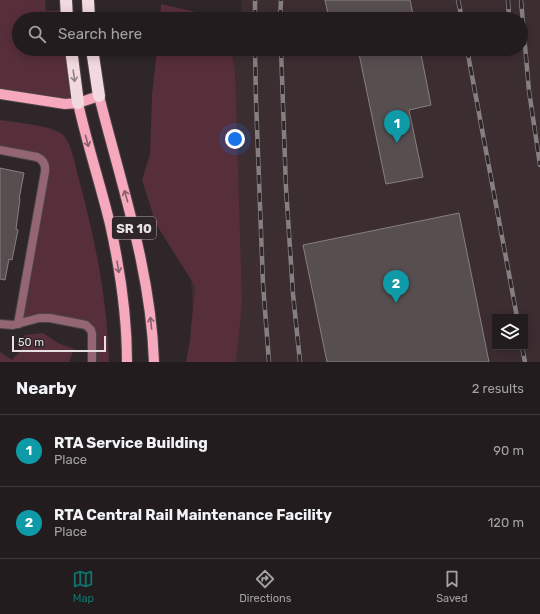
<!DOCTYPE html>
<style>
:root{--surface:#221c1e;--page:#2e292b;--text:#f1f3f6;--muted:#a2a1a4;--line:#3f3a3c;--accent:#0f766e}
body{margin:0;font-family:Rubik,sans-serif;background:var(--page);color:var(--text)}
.controls{position:absolute;right:12px;bottom:12px;display:grid;overflow:hidden;border-radius:0px;box-shadow:0 2px 10px #0003}
.controls button{width:36px;height:36px;display:grid;place-items:center;padding:0;border:0;border-bottom:1px solid var(--line);background:var(--surface);color:var(--text);font:20px sans-serif}
.scale{position:absolute;left:12px;bottom:10px;width:94px;box-sizing:border-box;padding-left:4px;border:2px solid #e6e0e2;border-top:0;font-size:11px;line-height:14px;white-space:nowrap;color:#e6e0e2;-webkit-text-stroke:3px #2e2628;paint-order:stroke}
.you{position:absolute;left:235px;top:139px;width:14px;height:14px;margin:-10px;border:3px solid #fff;border-radius:50%;background:#1a73e8;box-shadow:0 0 0 6px #1a73e833}
.badge{display:grid;place-items:center;width:26px;height:26px;border-radius:50%;background:var(--accent);color:#fff;font-size:13px;font-weight:700}
.pin{position:absolute;translate:-50% -33px;filter:drop-shadow(0 1px 2px #0008)}
.pin::after{content:'';position:absolute;top:21px;width:14px;height:12px;background:inherit;clip-path:polygon(0 0,100% 0,50% 100%)}
.list{margin:0;padding:0;list-style:none}
h2{display:flex;justify-content:space-between;align-items:center;height:52px;margin:0;padding:0 16px;font-size:17px}
h2 small{font-size:13px;font-weight:400;color:var(--muted)}
.list li{display:grid;grid-template-columns:26px 1fr auto;gap:12px;align-items:center;box-sizing:border-box;height:72px;padding:0 16px;border-top:1px solid var(--line)}
.list b{display:block;font-size:15px;white-space:nowrap}
.list p{margin:0;font-size:13px;white-space:nowrap;color:var(--muted)}
.list em{font-size:13px;font-style:normal;color:var(--muted)}
.icon{flex:none;width:22px;height:22px;fill:none;stroke:currentColor;stroke-width:2;stroke-linecap:round;stroke-linejoin:round}
.map{position:relative;flex:none;width:540px;height:362px;overflow:hidden}
.search{position:absolute;background:var(--surface);box-shadow:0 2px 10px #0003;left:12px;right:12px;top:12px;height:44px;display:flex;align-items:center;gap:10px;box-sizing:border-box;padding:0 14px;border-radius:22px;color:var(--muted);font-size:15px}
.sheet{height:196px;background:var(--surface)}
nav{display:flex;justify-content:space-around;align-items:center;box-sizing:border-box;height:56px;border-top:1px solid var(--line);background:var(--surface);font-size:11px;color:var(--muted)}
nav a{display:grid;justify-items:center;gap:2px}
nav .on{color:var(--accent)}
.map>svg:first-child{display:block}
</style>
<div class="map">
<svg width="540" height="362" viewBox="0 0 540 362">
<rect width="100%" height="100%" fill="#2e2628"/>
<path fill="#3c2d31" fill-rule="evenodd" d="M242 0H540V362H197L177 94 211 49H521V19H240ZM495 317H525V347H495Z"/>
<path fill="#572f3b" d="M0 0H45L46 11 66 10 67 19H19V49H71L78 103 0 94Z
M161 4 226 19H160Z
M157 49H231L235 72 242 302 236 362H186L190 340 195 286 156 224 142 180 150 154 152 95Z
M0 120C13 122 53 126 62 134 71 141 75 164 78 176 95 239 107 296 109 362H92L91 330 50 318 18 324 44 163 0 150Z
M43 333 58 343 74 349 69 362H0V352L12 360 21 350 25 335Z"/>
<path fill="#574e50" stroke="#897f81" d="M325 0H410L414 19H329Z
M358 49H420L431 105 409 110 423 177 386 184Z
M0 168 24 173 19 199H20L16 229 18 230 12 260 9 259 5 280 0 279Z
M459 213 489 362H327L303 245Z"/>
<g fill="none" stroke-linecap="round" stroke-linejoin="round">
<defs>
<path id="street" d="M0 150 37 157C44 160 46 165 45 172L18 324
M0 324 13 325 39 318H50L86 325 91 330 92 334V362"/>
<path id="primary" d="M0 94 65 104 78 103 99 96C121 184 151 270 154 362
M78 103C87 144 100 183 110 224 120 269 127 316 127 362"/>
<path id="highway" d="M66 0 67 19
M88 0 89 19
M71 49 78 103
M92 49 99 96"/>
</defs>
<use href="#street" stroke="#4b4446" stroke-width="10"/>
<use href="#primary" stroke="#4b4446" stroke-width="12"/>
<use href="#highway" stroke="#4b4446" stroke-width="14"/>
<use href="#street" stroke="#946572" stroke-width="8"/>
<use href="#primary" stroke="#f6a8bd" stroke-width="10"/>
<use href="#highway" stroke="#f2d9df" stroke-width="12"/>
<defs>
<path id="rail" d="M458 0 462 19
M508 0 509 19
M521 0 529 91 540 165
M255 19V0
M280 19 281 0
M255 49 256 101 263 284 269 362
M281 49 286 188 293 294 300 362
M467 49 517 317
M522 347 525 362"/>
</defs>
<use href="#rail" stroke="#867f81" stroke-width="4.5"/>
<use href="#rail" stroke="#2e2628" stroke-width="3" stroke-dasharray="9" stroke-linecap="butt"/>
</g>
<defs><path id="oneway-shaft" d="M-6 0H5M1.5-3L5.5 0L1.5 3" fill="none" stroke-width="1.6" stroke-linecap="round" stroke-linejoin="round"/></defs>
<use stroke="#908084" href="#oneway-shaft" transform="translate(74 76) rotate(82)"/>
<g stroke="#88606b">
<use href="#oneway-shaft" transform="translate(87 141) rotate(75)"/>
<use href="#oneway-shaft" transform="translate(126 196) rotate(-106)"/>
<use href="#oneway-shaft" transform="translate(118 267) rotate(80)"/>
<use href="#oneway-shaft" transform="translate(151 323) rotate(-96)"/>
</g>
<g text-anchor="middle" dominant-baseline="central" stroke-width="3" stroke-linejoin="round" paint-order="stroke">
<rect fill="#2e2628" stroke="#afa8aa" stroke-width="1" x="112" y="217" width="44" height="22" rx="3"/>
<g font-size="13" font-weight="bold" fill="#e6e0e2">
<text x="134" y="228">SR 10</text>
</g>
</g>
</svg>
<div class="controls">
<button><svg class="icon" aria-label="layers" viewBox="0 0 24 24"><path d="M12 4l9 5-9 5-9-5zM3 14l9 5 9-5"/></svg></button>
</div>
<div class="scale">50 m</div>
<div class="you"></div>
<div class="pin badge" style="left:397px;top:143px;background:#0f9aa8">1</div>
<div class="pin badge" style="left:396px;top:303px;background:#0f9aa8">2</div>
<div class="search"><svg class="icon" aria-label="search" viewBox="0 0 24 24"><circle cx="10" cy="10" r="6"/><path d="M15 15l6 6"/></svg>Search here</div>
</div>
<section class="sheet">
<h2>Nearby<small>2 results</small></h2>
<ul class="list">
<li><span class="badge" style="background:#0f9aa8">1</span><div><b>RTA Service Building</b><p>Place</p></div><em>90 m</em></li>
<li><span class="badge" style="background:#0f9aa8">2</span><div><b>RTA Central Rail Maintenance Facility</b><p>Place</p></div><em>120 m</em></li>
</ul>
</section>
<nav>
<a class="on"><svg class="icon" aria-label="map" viewBox="0 0 24 24"><path d="M3 6l6-2 6 2 6-2v14l-6 2-6-2-6 2zM9 4v14M15 6v14"/></svg>Map</a>
<a><svg class="icon" aria-label="directions" viewBox="0 0 24 24"><path d="M12 3l9 9-9 9-9-9zM9 14v-3h6M13 9l2 2-2 2"/></svg>Directions</a>
<a><svg class="icon" aria-label="saved" viewBox="0 0 24 24"><path d="M7 4h10v16l-5-4-5 4z"/></svg>Saved</a>
</nav>
